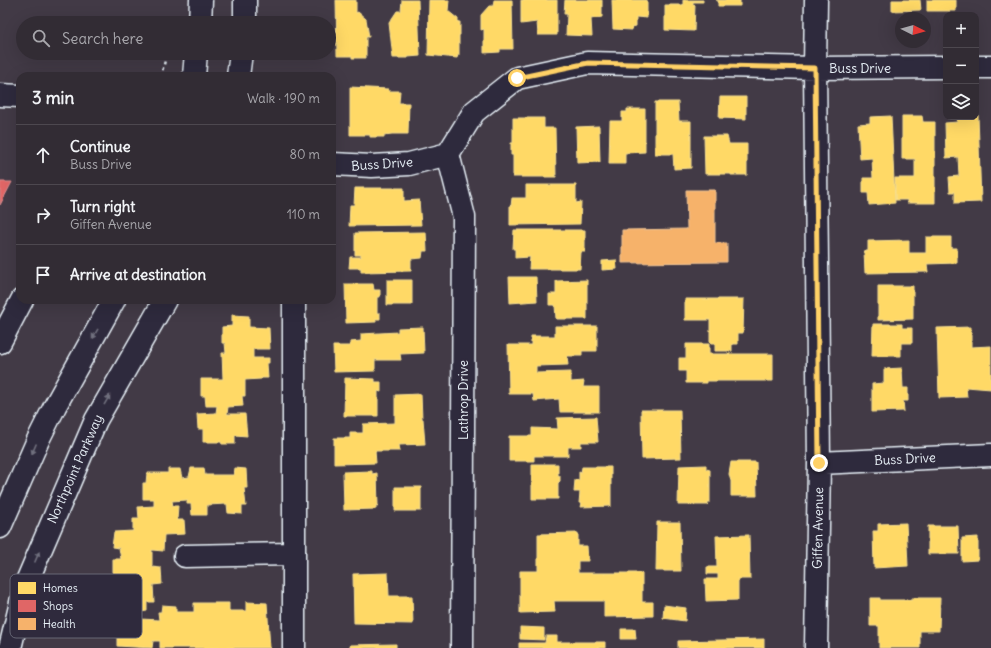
<!DOCTYPE html>
<meta charset="utf-8">
<style>
:root{--surface:#322c34;--page:#3d3840;--text:#f1f3f6;--muted:#a8a7ac;--line:#4d484f}
body{margin:0;font-family:Delius,sans-serif;background:var(--page);color:var(--text)}
.controls{position:absolute;right:12px;top:12px;display:grid;overflow:hidden;border-radius:8px;box-shadow:0 4px 16px #0002}
.controls button{width:36px;height:36px;display:grid;place-items:center;padding:0;border:0;border-bottom:1px solid var(--line);background:var(--surface);color:var(--text);font:20px sans-serif}
.compass{position:absolute;left:895px;top:12px;width:36px;height:36px;border-radius:50%;background:var(--surface);box-shadow:0 4px 16px #0002;rotate:95deg}
.stop{position:absolute;width:12px;height:12px;margin:-9px;border:3px solid #ffd166;border-radius:50%;background:#fff}
.stop.end{background:#ffd166;border-color:#fff;box-shadow:0 1px 4px #0008}
.list{margin:0;padding:0;list-style:none}
h2{display:flex;justify-content:space-between;align-items:center;height:52px;margin:0;padding:0 16px;font-size:17px}
h2 small{font-size:13px;font-weight:400;color:var(--muted)}
.list li{display:grid;grid-template-columns:26px 1fr auto;gap:12px;align-items:center;box-sizing:border-box;height:60px;padding:0 16px;border-top:1px solid var(--line)}
.list b{display:block;font-size:15px;white-space:nowrap}
.list p{margin:0;font-size:13px;white-space:nowrap;color:var(--muted)}
.list em{font-size:13px;font-style:normal;color:var(--muted)}
.icon{flex:none;width:22px;height:22px;fill:none;stroke:currentColor;stroke-width:2;stroke-linecap:round;stroke-linejoin:round}
.map{position:relative;flex:none;width:991px;height:648px;overflow:hidden}
.search{position:absolute;background:var(--surface);box-shadow:0 4px 16px #0002;left:16px;top:16px;width:320px;height:44px;display:flex;align-items:center;gap:10px;box-sizing:border-box;padding:0 14px;border-radius:22px;color:var(--muted);font-size:15px}
.panel{position:absolute;background:var(--surface);box-shadow:0 4px 16px #0002;left:16px;top:72px;width:320px;height:232px;border-radius:12px}
.map>svg:first-child{display:block}
</style>
<div class="map">
<svg width="991" height="648" viewBox="0 0 991 648">
<rect width="100%" height="100%" fill="#423a46"/>
<filter id="ink" filterUnits="userSpaceOnUse"><feTurbulence type="fractalNoise" baseFrequency=".025" numOctaves="2"/><feDisplacementMap in="SourceGraphic" scale="8" xChannelSelector="R" yChannelSelector="G"/><feConvolveMatrix kernelMatrix="1 2 1 2 8 2 1 2 1" color-interpolation-filters="sRGB"/></filter>
<g filter="url(#ink)">
<path fill="#ffd966" stroke="#f8e092" d="M336 0H356V13L358 12 366 19 369 37H366V58H352V56H337Z
M402 0H418L420 56 408 57V58H393L389 23 397 11H401Z
M429 0H449L448 11 458 19V22H460V35H459V55H458L457 58 428 55Z
M494 0H512L513 49H500V52L484 53V29L481 30V15L489 6H493Z
M521 0H557V35H538L537 22 521 24Z
M565 0H602V17L591 19 592 36 566 35 567 14H564Z
M612 0H647V18L636 17V26L632 27V30L613 29Z
M683 0H703V2H693V5H695L694 31 665 30V5H683Z
M716 0H740V6H718V0Z
M892 0H920L921 10 892 11Z
M927 0H956V11H927Z
M350 87 388 89 389 91H400L399 103H409L408 134H392L384 135V137H370V135H350Z
M720 97H746V119L719 118Z
M655 102H678L679 121H691V168L674 169 673 154H655Z
M627 109H645V152L625 153V164H609L610 121H622V112H627Z
M976 115H978L981 202 955 203V192H950L949 177 959 176 958 157 946 158 945 123 957 122V117H976Z
M891 116 895 203 869 205 868 193H863V178H873L872 158 860 159 858 124 870 123V117Z
M902 116H922L923 122H935V203H907V200H895V178H915V159H902Z
M513 118H544V128H555L556 177H513V155H511V143H513Z
M599 126 600 162 577 163 576 127Z
M704 136H727L729 144H747V175H731V174H705Z
M526 185H576V203L581 202 580 224 510 225V205L511 206 512 198H526Z
M355 188H404V201L419 200 421 225 349 226 350 205H354Z
M514 230H585V252H581L580 269H529L530 257 515 258V249H513Z
M426 232 427 251H423L422 258 411 259V271L361 272V268H349L350 257H361V255H355V233Z
M926 237H951V248H957V263L927 264 928 272 865 273 864 251H868V241L909 240V253H926Z
M616 260 617 269 602 270V261Z
M509 277H536L537 301 510 303Z
M387 280H412V305H387Z
M587 280V319H556L555 305H549V294H556V281Z
M345 284H373L374 290H380V297H377V313H380V319H376V322L346 323Z
M878 286H913V319L878 320Z
M685 299H744L743 333H738V344H732V351H715V343H710V320H685Z
M232 315 249 316V327L269 328 270 349H253V358H269V363H267L268 378H262L261 379 245 380V396H242L243 406 228 407 227 414H245L247 436 235 435V444H222L221 442H203V429H198L197 414 216 413 217 406H206L205 396H201V379H223L222 353H226L225 343H222V327L232 326Z
M873 324H902V328H912V343H901V356H872Z
M555 326H597V351H582V356H567L568 365 536 366V373L571 372V382L584 381 583 387H599V412H560L559 399 534 401 533 394H509L508 345H531V336H555Z
M423 327 424 353 400 354 401 360H375V371L334 372 333 346H350V342L361 341V334L398 332V328Z
M971 327V347L991 346V389L966 387 967 397 939 398 937 328Z
M686 344H709V354H773V381H707V383H686V371H679V358H686Z
M902 368 903 388H908V401H903L904 411 872 412V384L884 383V369Z
M345 378 375 379V382H381V392L378 391V416H344Z
M421 394 422 419H423L425 444 399 445 400 451H375L376 463 334 464V438H350V433H363V424L395 423V395Z
M641 410H680L681 458 642 459Z
M596 417 598 442H581V447H568V456H534V461H509V436H532V428L558 429 557 418Z
M731 462H756L757 496H731V481L730 478 729 474Z
M532 464H558V475L560 476V481L558 483V499H532Z
M706 465V469L710 470V502H708V505H678L679 466Z
M582 467H611V506L581 507 582 503H579L580 492H574L575 480H579V472L581 473Z
M191 468H204L205 475H234L235 468 246 469 247 488H244L246 506H242V514L228 513 227 504 207 505V515H192L191 504H187V500L172 501 173 506H178L177 520H184L185 534 164 535 163 551 152 550V567L161 568 162 584 153 585 154 602H147V611L141 612V619L159 620 158 612H161L162 605 176 606V612H194V603H229V611H246V602L267 603 270 648H160V641H153L152 648 117 646V634L112 633 113 619H125L123 612 108 611 109 600H105L107 584 120 582V577H113V559H121L119 548 112 547 114 532 133 531V519H139L138 507 154 506V499H143V483H146L147 473H168V469H180L182 478 189 477Z
M372 471V474L377 473 378 506 376 505V509L344 510 343 472Z
M395 487H421V511H395Z
M657 522H680L681 571H656Z
M906 523 908 566 874 568 873 531H878V524Z
M928 526H958L959 554H928Z
M578 533V546H587L588 561H578V573H642V602H653V616L604 617V601H554L555 612 520 613V571H538V534Z
M749 535 750 579H738V600L706 601 705 579H718V574H707V567H717L716 536Z
M978 537V560L962 561V538Z
M388 573 389 596H412L413 624 354 623 353 574Z
M870 598H880V600H912V598H940L939 631H920V648H879V626H870Z
M664 605 686 608 685 621 663 618Z
M520 627 544 628V640L520 639Z
M621 629H635L636 639H621Z
M546 636H557V642H605V648H519V643H545Z
M764 639V648H678V641Z
M396 644V648H350V645Z"/>
<path fill="#e06666" stroke="#e29092" d="M0 182H12L0 205Z"/>
<path fill="#f6b26b" stroke="#f2c595" d="M686 190H715V243H727V262L622 263V230L687 229Z"/>
<g fill="none" stroke-linecap="round" stroke-linejoin="round">
<defs>
<path id="minor" d="M816 0 815 68 819 463 816 648
M200 23 201 0
M245 23V0
M976 67H991
M194 76 196 53
M238 76 241 53
M0 95 20 96
M448 154 464 217 462 648
M332 164 372 166 409 164 448 154 474 112 517 78 587 63 815 68 946 67
M294 300V648
M0 342 22 300
M819 463 991 455
M0 527 38 440 55 406 114 300
M185 556 294 554
M10 648 25 586 96 420 165 300"/>
</defs>
<use href="#minor" stroke="#e8f1f8" stroke-width="25"/>
<path stroke="#e8f1f8" stroke-width="2.5" stroke-dasharray="3 3" stroke-linecap="butt" d="M161 76 167 53"/>
<use href="#minor" stroke="#2f2a3d" stroke-width="22"/>
</g>
<defs><path id="oneway-solid" d="M-6-.8H1V-3.2L6.5 0L1 3.2V.8H-6Z"/></defs>
<g fill="#70707e">
<use href="#oneway-solid" transform="translate(95 334) rotate(120)"/>
<use href="#oneway-solid" transform="translate(107 400) rotate(-60)"/>
<use href="#oneway-solid" transform="translate(34 449) rotate(113)"/>
<use href="#oneway-solid" transform="translate(37 557) rotate(-67)"/>
</g>
</g>
<g fill="none" stroke-linecap="round" stroke-linejoin="round" filter="url(#ink)">
<path stroke="#ffd166" stroke-width="5" d="M517 78 588 63 815 68 819 463"/>
</g>
<g text-anchor="middle" dominant-baseline="central" stroke-width="4" stroke-linejoin="round" paint-order="stroke">
<g font-size="13" fill="#e8f1f8" stroke="#2f2a3d">
<text x="860" y="68">Buss Drive</text>
<text transform="translate(382 164) rotate(-4)">Buss Drive</text>
<text transform="translate(463 400) rotate(-90)">Lathrop Drive</text>
<text transform="translate(905 459) rotate(-3)">Buss Drive</text>
<text transform="translate(75 469) rotate(-66)">Northpoint Parkway</text>
<text transform="translate(818 528) rotate(-89)">Giffen Avenue</text>
</g>
</g>
<rect x="10" y="574" width="132" height="64" rx="6" fill="#2f2a3d" stroke="#666675" stroke-width="1"/>
<rect x="18" y="582" width="18" height="12" fill="#ffd966"/>
<rect x="18" y="600" width="18" height="12" fill="#e06666"/>
<rect x="18" y="618" width="18" height="12" fill="#f6b26b"/>
<g font-size="11" fill="#e8f1f8">
<text x="43" y="592">Homes</text>
<text x="43" y="610">Shops</text>
<text x="43" y="628">Health</text>
</g>
</svg>
<div class="controls">
<button>+</button>
<button>−</button>
<button><svg class="icon" aria-label="layers" viewBox="0 0 24 24"><path d="M12 4l9 5-9 5-9-5zM3 14l9 5 9-5"/></svg></button>
</div>
<svg class="compass" viewBox="-18 -18 36 36"><path d="M0-13l5 13h-10z" fill="#e53935"/><path d="M0 13l5-13h-10z" fill="#a8a7ac"/></svg>
<div class="stop" style="left:517px;top:78px"></div>
<div class="stop end" style="left:819px;top:463px"></div>
<div class="search"><svg class="icon" aria-label="search" viewBox="0 0 24 24"><circle cx="10" cy="10" r="6"/><path d="M15 15l6 6"/></svg>Search here</div>
<section class="panel">
<h2>3 min<small>Walk · 190 m</small></h2>
<ul class="list">
<li><svg class="icon" aria-label="ahead" viewBox="0 0 24 24"><path d="M12 20V5M6 11l6-6 6 6"/></svg><div><b>Continue</b><p>Buss Drive</p></div><em>80 m</em></li>
<li><svg class="icon" aria-label="right" viewBox="0 0 24 24"><path d="M7 20v-9h11M14 6l5 5-5 5"/></svg><div><b>Turn right</b><p>Giffen Avenue</p></div><em>110 m</em></li>
<li><svg class="icon" aria-label="arrive" viewBox="0 0 24 24"><path d="M6 21V4h12l-3 4 3 4H6"/></svg><div><b>Arrive at destination</b></div></li>
</ul>
</section>
</div>
